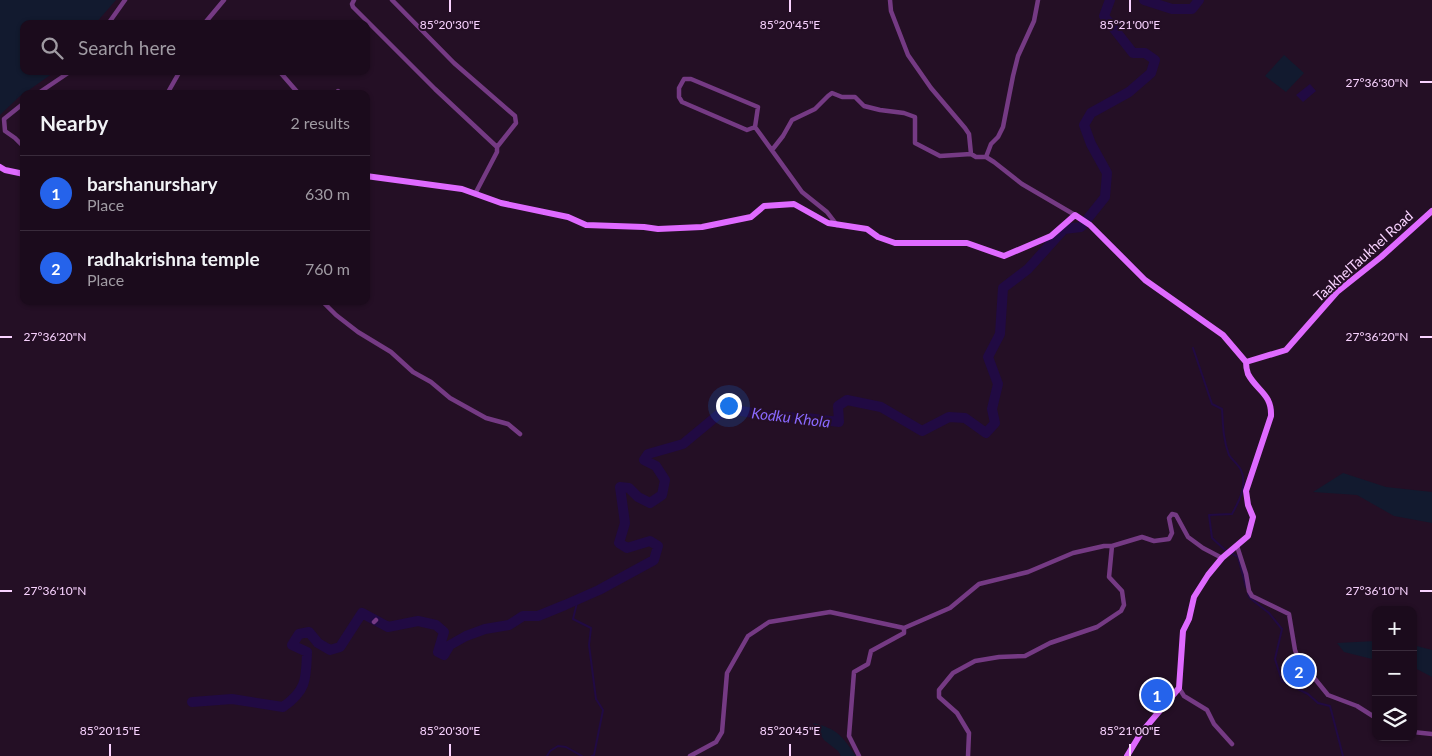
<!DOCTYPE html>
<meta charset="utf-8">
<style>
:root{--surface:#1b0b1c;--page:#241425;--text:#f1f3f6;--muted:#a09ba3;--line:#392b3b;--accent:#2563eb}
body{margin:0;font-family:Lato,sans-serif;background:var(--page);color:var(--text)}
.controls{position:absolute;right:15px;bottom:15px;display:grid;overflow:hidden;border-radius:10px;box-shadow:0 1px 4px #0004}
.controls button{width:45px;height:45px;display:grid;place-items:center;padding:0;border:0;border-bottom:1px solid var(--line);background:var(--surface);color:var(--text);font:25px sans-serif}
.you{position:absolute;left:728px;top:405px;width:18px;height:18px;margin:-12px;border:4px solid #fff;border-radius:50%;background:#1a73e8;box-shadow:0 0 0 8px #1a73e833}
.badge{display:grid;place-items:center;width:32px;height:32px;border-radius:50%;background:var(--accent);color:#fff;font-size:16px;font-weight:700}
.pin{position:absolute;translate:-50% -50%;border:2px solid #fff;box-shadow:0 1px 5px #0006}
.list{margin:0;padding:0;list-style:none}
h2{display:flex;justify-content:space-between;align-items:center;height:65px;margin:0;padding:0 20px;font-size:21px}
h2 small{font-size:16px;font-weight:400;color:var(--muted)}
.list li{display:grid;grid-template-columns:32px 1fr auto;gap:15px;align-items:center;box-sizing:border-box;height:75px;padding:0 20px;border-top:1px solid var(--line)}
.list b{display:block;font-size:19px;white-space:nowrap}
.list p{margin:0;font-size:16px;white-space:nowrap;color:var(--muted)}
.list em{font-size:16px;font-style:normal;color:var(--muted)}
.icon{flex:none;width:28px;height:28px;fill:none;stroke:currentColor;stroke-width:2;stroke-linecap:round;stroke-linejoin:round}
.map{position:relative;flex:none;width:1432px;height:756px;overflow:hidden}
.search{position:absolute;background:var(--surface);box-shadow:0 1px 4px #0004;left:20px;top:20px;width:350px;height:55px;display:flex;align-items:center;gap:12px;box-sizing:border-box;padding:0 18px;border-radius:10px;color:var(--muted);font-size:19px}
.panel{position:absolute;background:var(--surface);box-shadow:0 1px 4px #0004;left:20px;top:90px;width:350px;height:215px;border-radius:10px}
.map>svg:first-child{display:block}
</style>
<div class="map">
<svg width="1432" height="756" viewBox="0 0 1432 756">
<rect width="100%" height="100%" fill="#240f25"/>
<path fill="#121a2f" d="M0 0H116L95 24H24V71H56L19 97 0 115Z
M1284 55 1304 73 1286 92 1265 76Z
M1343 473 1386 487 1432 492V523L1394 516 1357 495 1313 492Z
M1376 641V660L1344 652 1337 643Z
M1413 645 1432 650V677L1413 667Z
M813 723C838 729 842 736 856 756H841L838 751 824 740Z"/>
<path fill="#210a43" d="M1310 84 1316 91 1303 102 1296 95Z"/>
<g fill="none" stroke-linecap="round" stroke-linejoin="round">
<path stroke="#210a43" stroke-width="2" d="M1193 348 1212 404 1222 409C1223 424 1223 440 1229 455 1232 460 1238 464 1241 470 1248 485 1239 501 1232 514L1209 515 1212 538 1224 549 1238 557 1246 587
M1248 594 1250 598 1269 613 1282 629 1275 659 1282 681 1308 694 1318 703 1330 706 1343 756
M578 599 573 619 591 628 589 645 596 699 603 710 594 755 592 756
M547 756 550 751 558 746 566 747 582 756"/>
<path stroke="#210a43" stroke-width="10" d="M1144 0 1172 9H1192L1199 0
M192 702 232 699 283 707C307 690 306 679 307 652L292 645 299 634 309 632 318 643 330 650 340 647 362 613 388 627 418 621 436 625 444 632 438 652 444 655 450 645 466 636 485 629 509 625 523 616H538L565 605 599 590 654 560 658 546 650 541 627 548 619 543 625 523 620 487 629 488 638 497 650 503 662 495 665 480 656 466 644 460 648 454 683 444 718 415 735 410 777 417 807 418 839 422 838 406 847 400 881 407 922 431 949 417 965 418 986 433 995 423 992 409 998 384 988 357 1000 334 1003 288 1028 269 1064 229 1081 227 1105 197 1107 173 1091 144 1084 125 1091 113 1129 92 1151 73 1155 60 1145 53H1133L1104 16 1110 0"/>
<path stroke="#753a84" stroke-width="4.5" d="M354 0 352 4 353 7 435 89 497 147V152L475 194
M392 0 454 63 515 116 516 123 497 147
M890 0 891 11 908 55 931 88 965 128 969 134 971 154 976 157H986L994 162 1022 184 1075 215
M108 24 125 0
M204 24 224 0
M279 71 299 94
M338 91V94
M37 94 71 71
M167 94 180 71
M24 103 4 119 5 131 15 138 24 147
M755 127 747 130 682 102 679 97V88L684 79H691L758 107 755 127 802 192 827 212 837 225
M772 150 783 136 792 120 815 109 828 96 832 93 842 97H855L864 106 880 110 904 113 915 117V143L940 156 971 154
M986 157 991 144 998 137 1003 127 1013 76 1018 56 1034 21 1038 0
M322 301 336 315 358 332 391 352 413 372 431 382 450 398 486 418 508 424 520 434
M1237 546 1246 574 1249 591 1252 596 1289 614 1295 650 1298 658 1328 695 1357 706 1376 718
M374 622 376 620
M1179 688 1184 696 1207 710 1214 724 1232 744
M1413 732 1432 734
M690 756 716 742 722 732 727 673 748 636 769 622 830 612 904 628 950 608 979 584 1028 572 1073 553 1104 546H1112L1142 537 1154 541 1169 539 1172 533 1169 518 1172 514 1176 515 1188 537 1203 548 1222 558
M859 756 849 736 854 672 868 664 871 651 904 633V628
M968 756 969 733 957 713 939 697V690L953 673 975 661 999 657 1025 656 1050 643 1097 627 1121 611 1124 605 1122 591 1109 577 1112 546"/>
<path stroke="#df6aff" stroke-width="6" d="M0 167 5 170 24 174
M366 176 462 189 501 203 568 217 586 225 644 227 658 229 702 227 751 217 764 206 794 204 828 223 867 229 878 237 895 243H967L1004 256 1051 236 1075 215 1090 225 1145 280 1223 335 1246 362
M1127 756 1141 733 1179 688 1183 631 1189 619 1194 597 1208 575 1222 558 1248 536 1253 517 1248 505 1246 491 1271 416C1272 394 1257 391 1248 374 1247 371 1246 366 1246 362L1286 350 1337 292 1381 257 1432 211"/>
</g>
<path fill="none" stroke="#f9d3ff" stroke-width="2" d="M450 0V12M790 0V12M1130 0V12M1420 82H1432M0 337H12M1420 337H1432M0 591H12M1420 591H1432M110 744V756M450 744V756M790 744V756M1130 744V756"/>
<g text-anchor="middle" dominant-baseline="central" stroke-width="4" stroke-linejoin="round" paint-order="stroke">
<g font-size="14" fill="#f9d3ff" stroke="#240f25">
<text transform="translate(1363 256) rotate(-42)">TaakhelTaukhel Road</text>
</g>
<g font-size="15" font-style="italic" fill="#8a69ff" stroke="#240f25">
<text transform="translate(791 417) rotate(7)">Kodku Khola</text>
</g>
</g>
<g font-size="12" text-anchor="middle" fill="#f9d3ff" stroke="#240f25" stroke-width="4" stroke-linejoin="round" paint-order="stroke">
<text x="450" y="29">85°20'30"E</text>
<text x="790" y="29">85°20'45"E</text>
<text x="1130" y="29">85°21'00"E</text>
<text x="1377" y="87">27°36'30"N</text>
<text x="55" y="341">27°36'20"N</text>
<text x="1377" y="341">27°36'20"N</text>
<text x="55" y="595">27°36'10"N</text>
<text x="1377" y="595">27°36'10"N</text>
<text x="110" y="735">85°20'15"E</text>
<text x="450" y="735">85°20'30"E</text>
<text x="790" y="735">85°20'45"E</text>
<text x="1130" y="735">85°21'00"E</text>
</g>
</svg>
<div class="controls">
<button>+</button>
<button>−</button>
<button><svg class="icon" aria-label="layers" viewBox="0 0 24 24"><path d="M12 4l9 5-9 5-9-5zM3 14l9 5 9-5"/></svg></button>
</div>
<div class="you"></div>
<div class="pin badge" style="left:1157px;top:695px">1</div>
<div class="pin badge" style="left:1299px;top:671px">2</div>
<div class="search"><svg class="icon" aria-label="search" viewBox="0 0 24 24"><circle cx="10" cy="10" r="6"/><path d="M15 15l6 6"/></svg>Search here</div>
<section class="panel">
<h2>Nearby<small>2 results</small></h2>
<ul class="list">
<li><span class="badge">1</span><div><b>barshanurshary</b><p>Place</p></div><em>630 m</em></li>
<li><span class="badge">2</span><div><b>radhakrishna temple</b><p>Place</p></div><em>760 m</em></li>
</ul>
</section>
</div>
